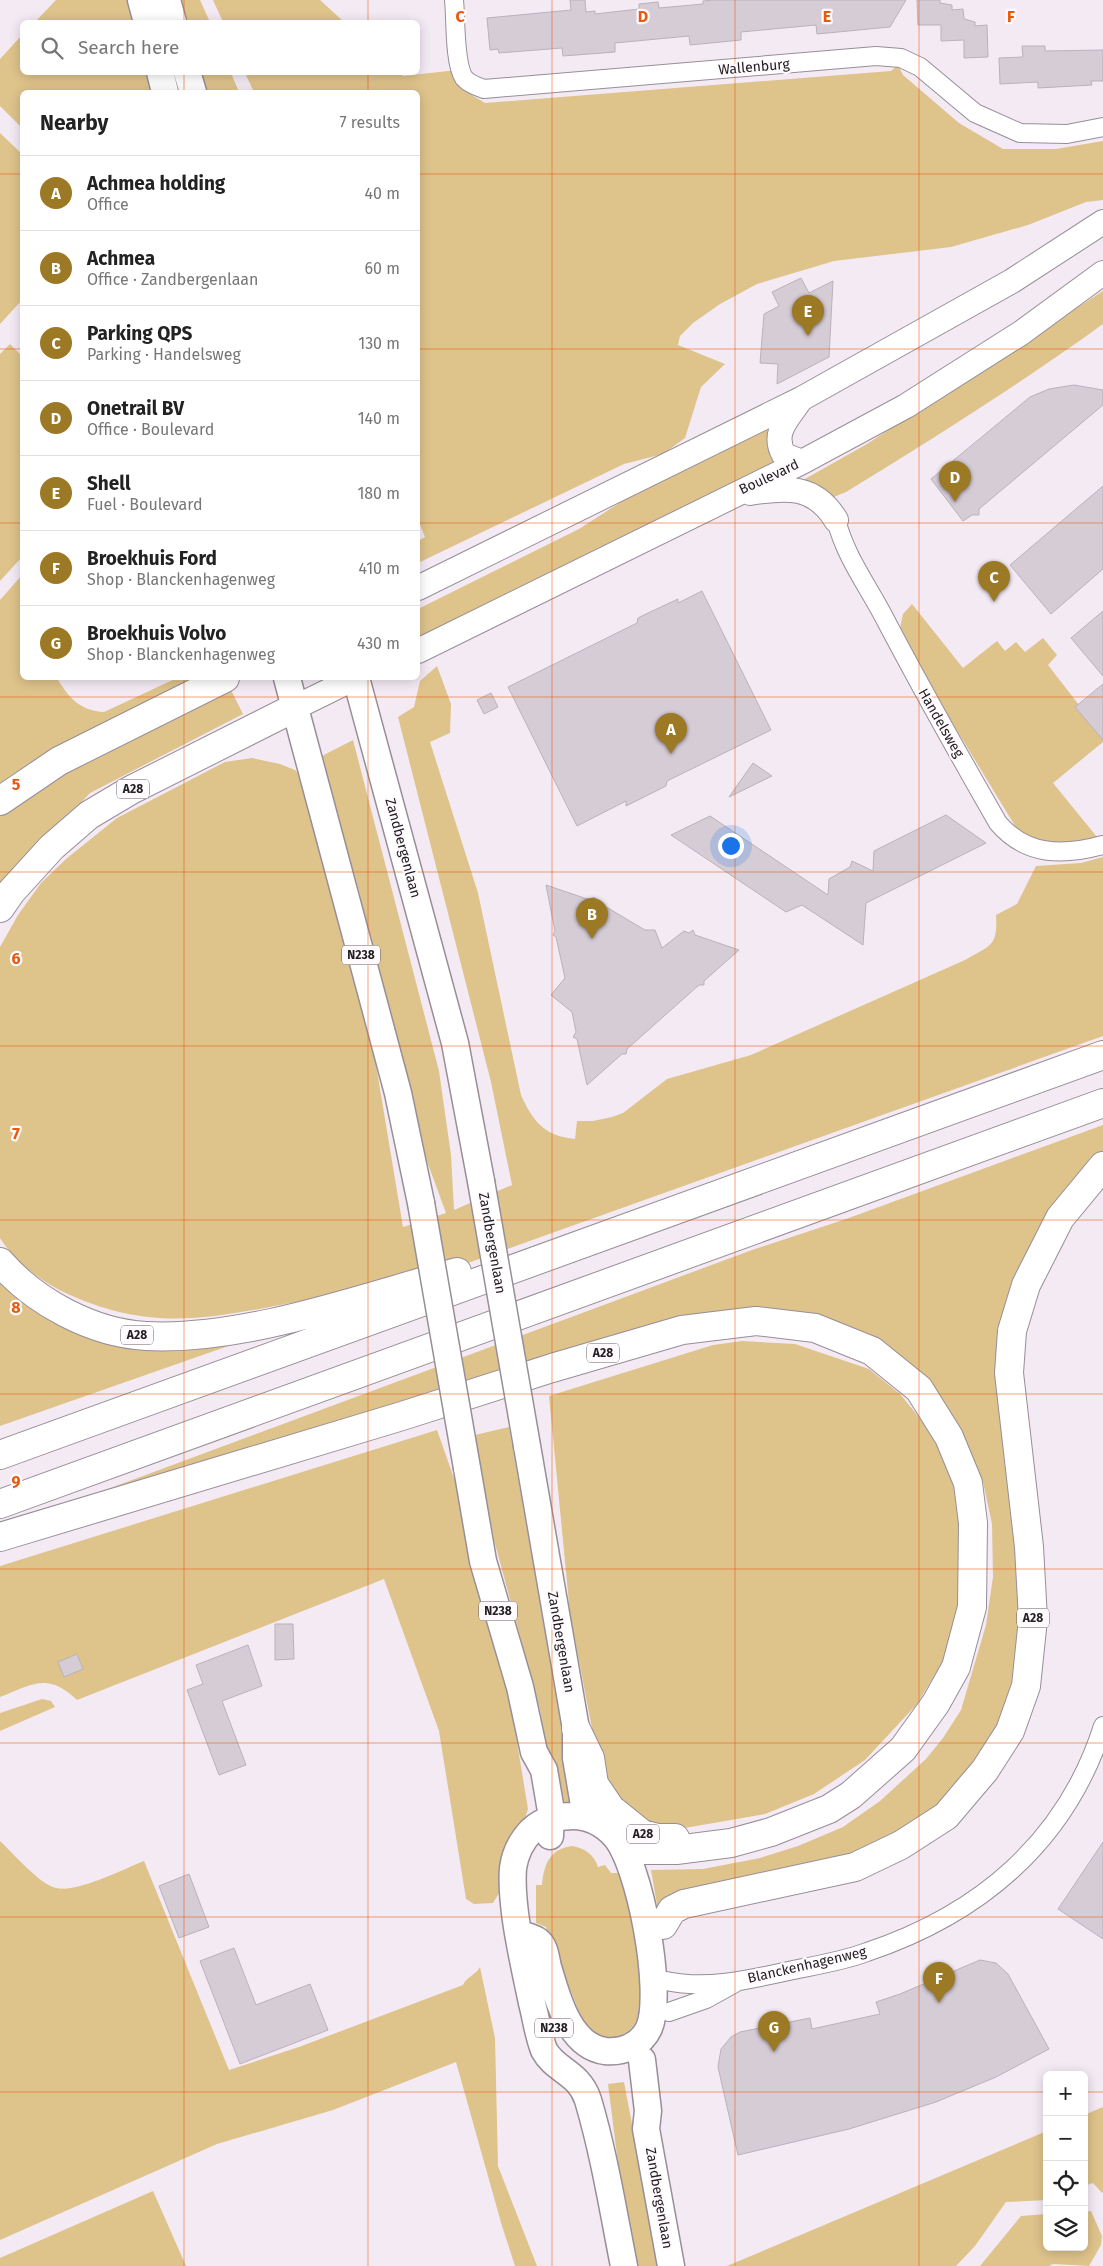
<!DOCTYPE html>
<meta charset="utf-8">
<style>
:root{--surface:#fff;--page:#f6f6f6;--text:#222;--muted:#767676;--line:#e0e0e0;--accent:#9c7924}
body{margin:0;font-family:"Fira Sans",sans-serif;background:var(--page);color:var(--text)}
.controls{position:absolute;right:15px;bottom:15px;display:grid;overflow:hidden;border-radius:8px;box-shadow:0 2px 12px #0003}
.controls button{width:45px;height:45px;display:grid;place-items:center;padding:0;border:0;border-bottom:1px solid var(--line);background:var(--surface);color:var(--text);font:25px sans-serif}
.you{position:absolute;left:730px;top:845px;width:18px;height:18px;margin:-12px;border:4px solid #fff;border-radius:50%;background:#1a73e8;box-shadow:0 0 0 8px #1a73e833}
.badge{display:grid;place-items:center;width:32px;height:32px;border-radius:50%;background:var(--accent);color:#fff;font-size:16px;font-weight:700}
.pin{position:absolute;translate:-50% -41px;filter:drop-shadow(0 1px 2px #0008)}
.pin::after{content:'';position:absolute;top:26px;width:18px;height:15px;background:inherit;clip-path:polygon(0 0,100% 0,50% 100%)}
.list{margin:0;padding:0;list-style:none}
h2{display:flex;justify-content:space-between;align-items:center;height:65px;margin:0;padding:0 20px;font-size:21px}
h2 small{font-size:16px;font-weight:400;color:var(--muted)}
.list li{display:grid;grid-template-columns:32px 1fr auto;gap:15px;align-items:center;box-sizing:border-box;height:75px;padding:0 20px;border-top:1px solid var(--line)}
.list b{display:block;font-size:19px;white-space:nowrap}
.list p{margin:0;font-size:16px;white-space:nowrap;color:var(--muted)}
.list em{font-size:16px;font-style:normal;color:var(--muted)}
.icon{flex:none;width:28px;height:28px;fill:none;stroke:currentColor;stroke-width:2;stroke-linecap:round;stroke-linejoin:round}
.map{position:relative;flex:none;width:1103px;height:2266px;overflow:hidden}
.search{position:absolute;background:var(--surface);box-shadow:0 2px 12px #0003;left:20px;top:20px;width:400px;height:55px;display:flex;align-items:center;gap:12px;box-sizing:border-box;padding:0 18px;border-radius:8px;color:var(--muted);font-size:19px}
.panel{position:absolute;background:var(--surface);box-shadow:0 2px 12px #0003;left:20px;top:90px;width:400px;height:590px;border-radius:8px}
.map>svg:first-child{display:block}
</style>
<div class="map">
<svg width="1103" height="2266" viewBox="0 0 1103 2266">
<rect width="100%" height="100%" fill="#f4eaf4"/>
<path fill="#dec38b" d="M56 0H200L210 22H35Z
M213 0H320L344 22H223Z
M22 35V72L231 73 239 92H22V128L0 106V59Z
M898 65 903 75 959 123 1003 149H1056L1103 141V200L1086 202 1028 225 951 247 834 261 757 284 720 304 693 323 680 336 678 345 725 364 701 387 685 438 663 454 624 464 418 563V535L420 540 425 537 418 520V92H254L245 73 399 72 403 76 457 70 470 94 485 103 891 71Z
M0 133 22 154V300L0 324Z
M1103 291V324C1020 384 934 438 846 492L829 499 796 484 867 444Z
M10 344 22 356V557L0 581V354Z
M766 428 781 460 418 639V609L579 529 635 493Z
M22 575V678H57C68 697 80 711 104 712L177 678H206L51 753 19 771 0 786V600Z
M912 604 963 668 997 641 1005 651 1016 642 1025 652 1043 638 1057 655 1048 665 1103 736V742L1053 783 1097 837 1077 843 1026 844 947 714 900 628 903 614Z
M437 666 451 704 450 733 430 742 478 893 521 1095C533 1122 545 1136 575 1139L577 1121H593L612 1117 623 1113 667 1079 751 1055 965 960C990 945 998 947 996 915L1017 904 1036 866 1081 863 1103 857V1036L412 1283C373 1288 335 1294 296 1302 211 1318 153 1332 70 1295 43 1283 16 1263 0 1238V947L18 915 41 883 66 859 117 818 225 762 252 758 280 764 295 770 304 780 374 1053 403 1227 446 1213 421 1145 382 996 359 891 320 757 353 740 439 1071 451 1155 454 1210 512 1185 491 1082 398 717 414 707 420 681Z
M228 684 243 714 90 793 45 841 0 900V816L32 790Z
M1103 1125V1161L1017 1322 1035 1593 1015 1693 976 1767 942 1803 869 1850 658 1910 651 1870 703 1869 760 1858 798 1846 843 1827 880 1801 926 1759 943 1738 961 1710 986 1625 993 1577 992 1524 983 1482 963 1439 909 1367 758 1316 0 1529 752 1250 846 1219Z
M0 1283 29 1306 181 1345 234 1344 0 1426Z
M742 1341 795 1344 869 1369 900 1394 927 1427 951 1467 970 1536 955 1641 917 1704 865 1760 814 1794 765 1814 679 1829 650 1827 608 1790 601 1776 570 1613 549 1396 713 1345Z
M509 1427 575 1803 557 1806 540 1710 494 1540 475 1435Z
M437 1430 456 1484 482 1594 508 1688 528 1809 504 1885 493 1903 474 1904 466 1899 439 1731 384 1579 77 1700C48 1672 33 1684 0 1697V1566Z
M42 1699 51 1701 55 1707 0 1731V1713Z
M0 1841C13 1853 39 1884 56 1888 78 1893 123 1869 144 1861L229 2070 299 2047 463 1985C466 1977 476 1975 480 1967L495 2038 498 2166 537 2266H515L502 2226 456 2062 333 2110 217 2144 0 2240Z
M572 1846C584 1848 594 1854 598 1867L605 1865 611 1873H627L635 1898 642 2000H639C639 2007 639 2016 635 2023 627 2037 605 2044 592 2032 580 2020 576 2002 569 1987L562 1989 546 1927 536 1923V1885H542C544 1865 549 1849 572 1846Z
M624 2082 659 2266H631L608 2084Z
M1103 2107V2192L1102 2193 1093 2183 1084 2186V2115Z
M1047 2131V2200L1006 2202 975 2246 956 2266H727Z
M153 2191 186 2266H0V2258Z
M1091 2211 1102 2236 1101 2245 1089 2266 1053 2264 1049 2266H980L1021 2216 1047 2214V2247H1084V2212Z"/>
<path fill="#d6ccd6" stroke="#bbb1bb" d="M570 0H585L586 12 595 11V14L639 9V4L658 2 659 8 703 4V1L713 0H906L890 27 817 34 816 25 741 32V40L690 45 689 36 615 43V52L563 56 562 48 499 53 498 49 490 50 487 18 571 10Z
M917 0H940V3L952 5V10L963 9 964 19 975 22V26L987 25 988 57 964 58V40L941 41V25H918Z
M1022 46H1045V51L1103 50V81H1091L1092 85 1038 88V82L1000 84 999 58 1023 57Z
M801 278 809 293 833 281 829 357 777 384 778 364 760 363 764 314 779 306 772 292Z
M1074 385 1103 390V405L979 509V515H972L963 521 931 479 1030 397 1049 389Z
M1103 486V569L1051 614 1010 565Z
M702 591 771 730 667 781 666 786 626 806V801L577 826 508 687 637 623 638 618 646 614 678 599V603Z
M1103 611V676L1071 638Z
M1103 684V740L1075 707Z
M491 693 498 707 484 714 477 700Z
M753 763 772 776 729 797Z
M946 815 986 843 866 903 863 945 802 905 786 912 671 835 710 816 828 895 829 879 850 867 852 861 873 871 874 851Z
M546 885 590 900 594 897 596 901 645 930H655L662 948 684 931 689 933 693 930 695 935 739 950 704 981V985H699L627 1049 626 1054H622L587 1085 577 1039 573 1037 576 1032 572 1012 551 995 565 978 556 937 553 935 555 931Z
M275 1624H293L294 1659 275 1660Z
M248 1645 262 1686 222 1701 246 1765 219 1775 187 1690 203 1684 196 1665Z
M77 1654 83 1669 64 1677 58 1662Z
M1103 1842V1939L1058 1909Z
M189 1874 209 1927 179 1938 159 1886Z
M234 1948 256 2005 310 1984 328 2030 240 2064 200 1961Z
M980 1960 996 1963 1008 1974 1049 2049 996 2077 936 2102 849 2129 738 2155 718 2067 721 2049 731 2037 740 2032 810 2018 812 2029 880 2014 876 2002 900 1994Z"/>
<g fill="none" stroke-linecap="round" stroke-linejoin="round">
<defs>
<path id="minor" d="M454 0C456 18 454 63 464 78 469 84 478 87 484 89L876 56 901 58 920 67 975 113 1020 133 1067 134 1103 127
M836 520C847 560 867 584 885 619 921 688 959 755 998 823 1026 856 1063 856 1103 845
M666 1981C708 1990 752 1979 793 1970 818 1965 843 1961 867 1952 980 1914 1066 1842 1103 1726
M669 2012 706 1999 735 1983"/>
<path id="secondary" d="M799 402C786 420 772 434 784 455L802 462
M750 493C787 487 815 485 836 520
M418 588 801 399 1012 281 1103 222
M418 651 802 462 906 406 1021 333 1103 273
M294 708 355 678"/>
<path id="primary" d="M141 0 147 22
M167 0 173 22
M160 72 165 92
M187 72 193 92
M287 678 398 1093 421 1203
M356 678 455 1043 481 1181
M527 1446 576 1729V1758L586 1817
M467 1468 483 1561 520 1687 534 1752 544 1770 551 1811 550 1836
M520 1934C526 1936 533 1937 538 1941 545 1946 546 1959 548 1967 557 1997 569 2046 605 2051 623 2053 641 2045 649 2028 664 1993 640 1864 615 1836 604 1824 589 1816 573 1816 558 1816 543 1820 532 1830 522 1840 515 1854 513 1868 510 1907 524 1964 532 2003 536 2018 538 2035 544 2050 555 2071 579 2072 588 2100 604 2154 613 2210 624 2266
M642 2060 648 2111 646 2129 671 2266"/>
<path id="motorway" d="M0 801 59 761 225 678
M0 908 11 892 52 847 89 815 131 790 294 708
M0 1262C35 1302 92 1333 146 1336 245 1341 361 1298 457 1272
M0 1455 1103 1055
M0 1504 1103 1103
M0 1537 402 1416 552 1368 682 1330 756 1321 815 1328 872 1351 919 1389 949 1437 968 1483 973 1523 972 1607 956 1667 936 1703 903 1749 851 1795 829 1809 771 1832 731 1843 676 1850H625
M576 1729 590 1758 594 1784 611 1809 642 1834 658 1838H675
M663 1925 672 1910 684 1904 855 1867 901 1845 946 1816 985 1770 1010 1731 1026 1686 1033 1619 1029 1547 1009 1373 1012 1331 1026 1285 1060 1218 1103 1166"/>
</defs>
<use href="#minor" stroke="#978e98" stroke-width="20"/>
<use href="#secondary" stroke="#978e98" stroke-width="26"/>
<use href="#primary" stroke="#978e98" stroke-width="29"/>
<use href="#motorway" stroke="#978e98" stroke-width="30"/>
<use href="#minor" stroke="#fff" stroke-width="18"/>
<use href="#secondary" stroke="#fff" stroke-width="24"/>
<use href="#primary" stroke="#fff" stroke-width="26"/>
<use href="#motorway" stroke="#fff" stroke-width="28"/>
<defs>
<path id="primary-bridge" d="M481 1181 527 1446
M421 1203 467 1468"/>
</defs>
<use href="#primary-bridge" stroke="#978e98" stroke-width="29" stroke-linecap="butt"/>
<use href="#primary-bridge" stroke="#fff" stroke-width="26"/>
</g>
<path fill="none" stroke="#e8590c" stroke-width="1" stroke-opacity="0.55" d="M184 0V22M368 0V22M552 0V2266M735 0V2266M919 0V2266M184 72V92M368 72V92M0 174H22M418 174H1103M0 349H22M418 349H1103M0 523H22M418 523H1103M184 678V2266M368 678V2266M0 697H1103M0 872H1103M0 1046H1103M0 1220H1103M0 1394H1103M0 1569H1103M0 1743H1103M0 1917H1103M0 2092H1047M1084 2092H1103"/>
<g text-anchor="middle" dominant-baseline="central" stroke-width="4.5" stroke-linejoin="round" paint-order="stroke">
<g fill="#fefafe" stroke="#656165" stroke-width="1">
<rect x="117" y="779.5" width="32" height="19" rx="4"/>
<rect x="342" y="945.5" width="38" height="19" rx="4"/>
<rect x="121" y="1325.5" width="32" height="19" rx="4"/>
<rect x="587" y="1343.5" width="32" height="19" rx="4"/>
<rect x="479" y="1601.5" width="38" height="19" rx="4"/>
<rect x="1017" y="1608.5" width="32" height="19" rx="4"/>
<rect x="627" y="1824.5" width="32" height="19" rx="4"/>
<rect x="535" y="2018.5" width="38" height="19" rx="4"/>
</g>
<g font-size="12" font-weight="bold" fill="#232023">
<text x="133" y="789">A28</text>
<text x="361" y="955">N238</text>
<text x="137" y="1335">A28</text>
<text x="603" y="1353">A28</text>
<text x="498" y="1611">N238</text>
<text x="1033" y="1618">A28</text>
<text x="643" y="1834">A28</text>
<text x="554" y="2028">N238</text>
</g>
<g font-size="14" fill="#232023" stroke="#fefafe">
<text transform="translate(754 67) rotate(-5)">Wallenburg</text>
<text transform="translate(769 477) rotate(-25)">Boulevard</text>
<text transform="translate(941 723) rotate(60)">Handelsweg</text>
<text transform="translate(403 848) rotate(75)">Zandbergenlaan</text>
<text transform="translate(492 1243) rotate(80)">Zandbergenlaan</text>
<text transform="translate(561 1642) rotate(80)">Zandbergenlaan</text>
<text transform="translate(807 1965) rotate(-13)">Blanckenhagenweg</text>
<text transform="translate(659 2198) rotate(80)">Zandbergenlaan</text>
</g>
</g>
<g font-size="16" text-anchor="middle" font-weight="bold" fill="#e8590c" stroke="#fefafe" stroke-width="4.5" stroke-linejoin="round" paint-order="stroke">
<text x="460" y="22">C</text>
<text x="643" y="22">D</text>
<text x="827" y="22">E</text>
<text x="1011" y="22">F</text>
<text x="16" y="790">5</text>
<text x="16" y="964">6</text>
<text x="16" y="1139">7</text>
<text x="16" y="1313">8</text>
<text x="16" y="1487">9</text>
</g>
</svg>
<div class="controls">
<button>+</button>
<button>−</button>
<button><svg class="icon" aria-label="locate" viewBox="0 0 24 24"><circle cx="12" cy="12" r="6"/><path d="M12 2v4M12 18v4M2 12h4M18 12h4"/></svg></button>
<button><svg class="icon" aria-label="layers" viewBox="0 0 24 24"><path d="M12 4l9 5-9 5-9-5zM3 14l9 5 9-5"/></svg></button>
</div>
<div class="you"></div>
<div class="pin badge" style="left:671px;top:754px">A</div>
<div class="pin badge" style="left:592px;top:939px">B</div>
<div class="pin badge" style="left:994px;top:602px">C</div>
<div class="pin badge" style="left:955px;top:502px">D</div>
<div class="pin badge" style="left:808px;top:336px">E</div>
<div class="pin badge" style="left:939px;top:2003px">F</div>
<div class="pin badge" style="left:774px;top:2052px">G</div>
<div class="search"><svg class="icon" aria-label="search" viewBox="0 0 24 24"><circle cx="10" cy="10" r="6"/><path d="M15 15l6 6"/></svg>Search here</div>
<section class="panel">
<h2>Nearby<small>7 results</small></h2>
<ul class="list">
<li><span class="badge">A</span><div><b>Achmea holding</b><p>Office</p></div><em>40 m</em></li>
<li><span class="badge">B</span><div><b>Achmea</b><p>Office · Zandbergenlaan</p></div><em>60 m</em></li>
<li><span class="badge">C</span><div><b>Parking QPS</b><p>Parking · Handelsweg</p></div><em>130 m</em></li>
<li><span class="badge">D</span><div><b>Onetrail BV</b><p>Office · Boulevard</p></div><em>140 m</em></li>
<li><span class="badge">E</span><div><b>Shell</b><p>Fuel · Boulevard</p></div><em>180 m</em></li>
<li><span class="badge">F</span><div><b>Broekhuis Ford</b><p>Shop · Blanckenhagenweg</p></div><em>410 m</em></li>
<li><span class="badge">G</span><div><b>Broekhuis Volvo</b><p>Shop · Blanckenhagenweg</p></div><em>430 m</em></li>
</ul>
</section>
</div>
